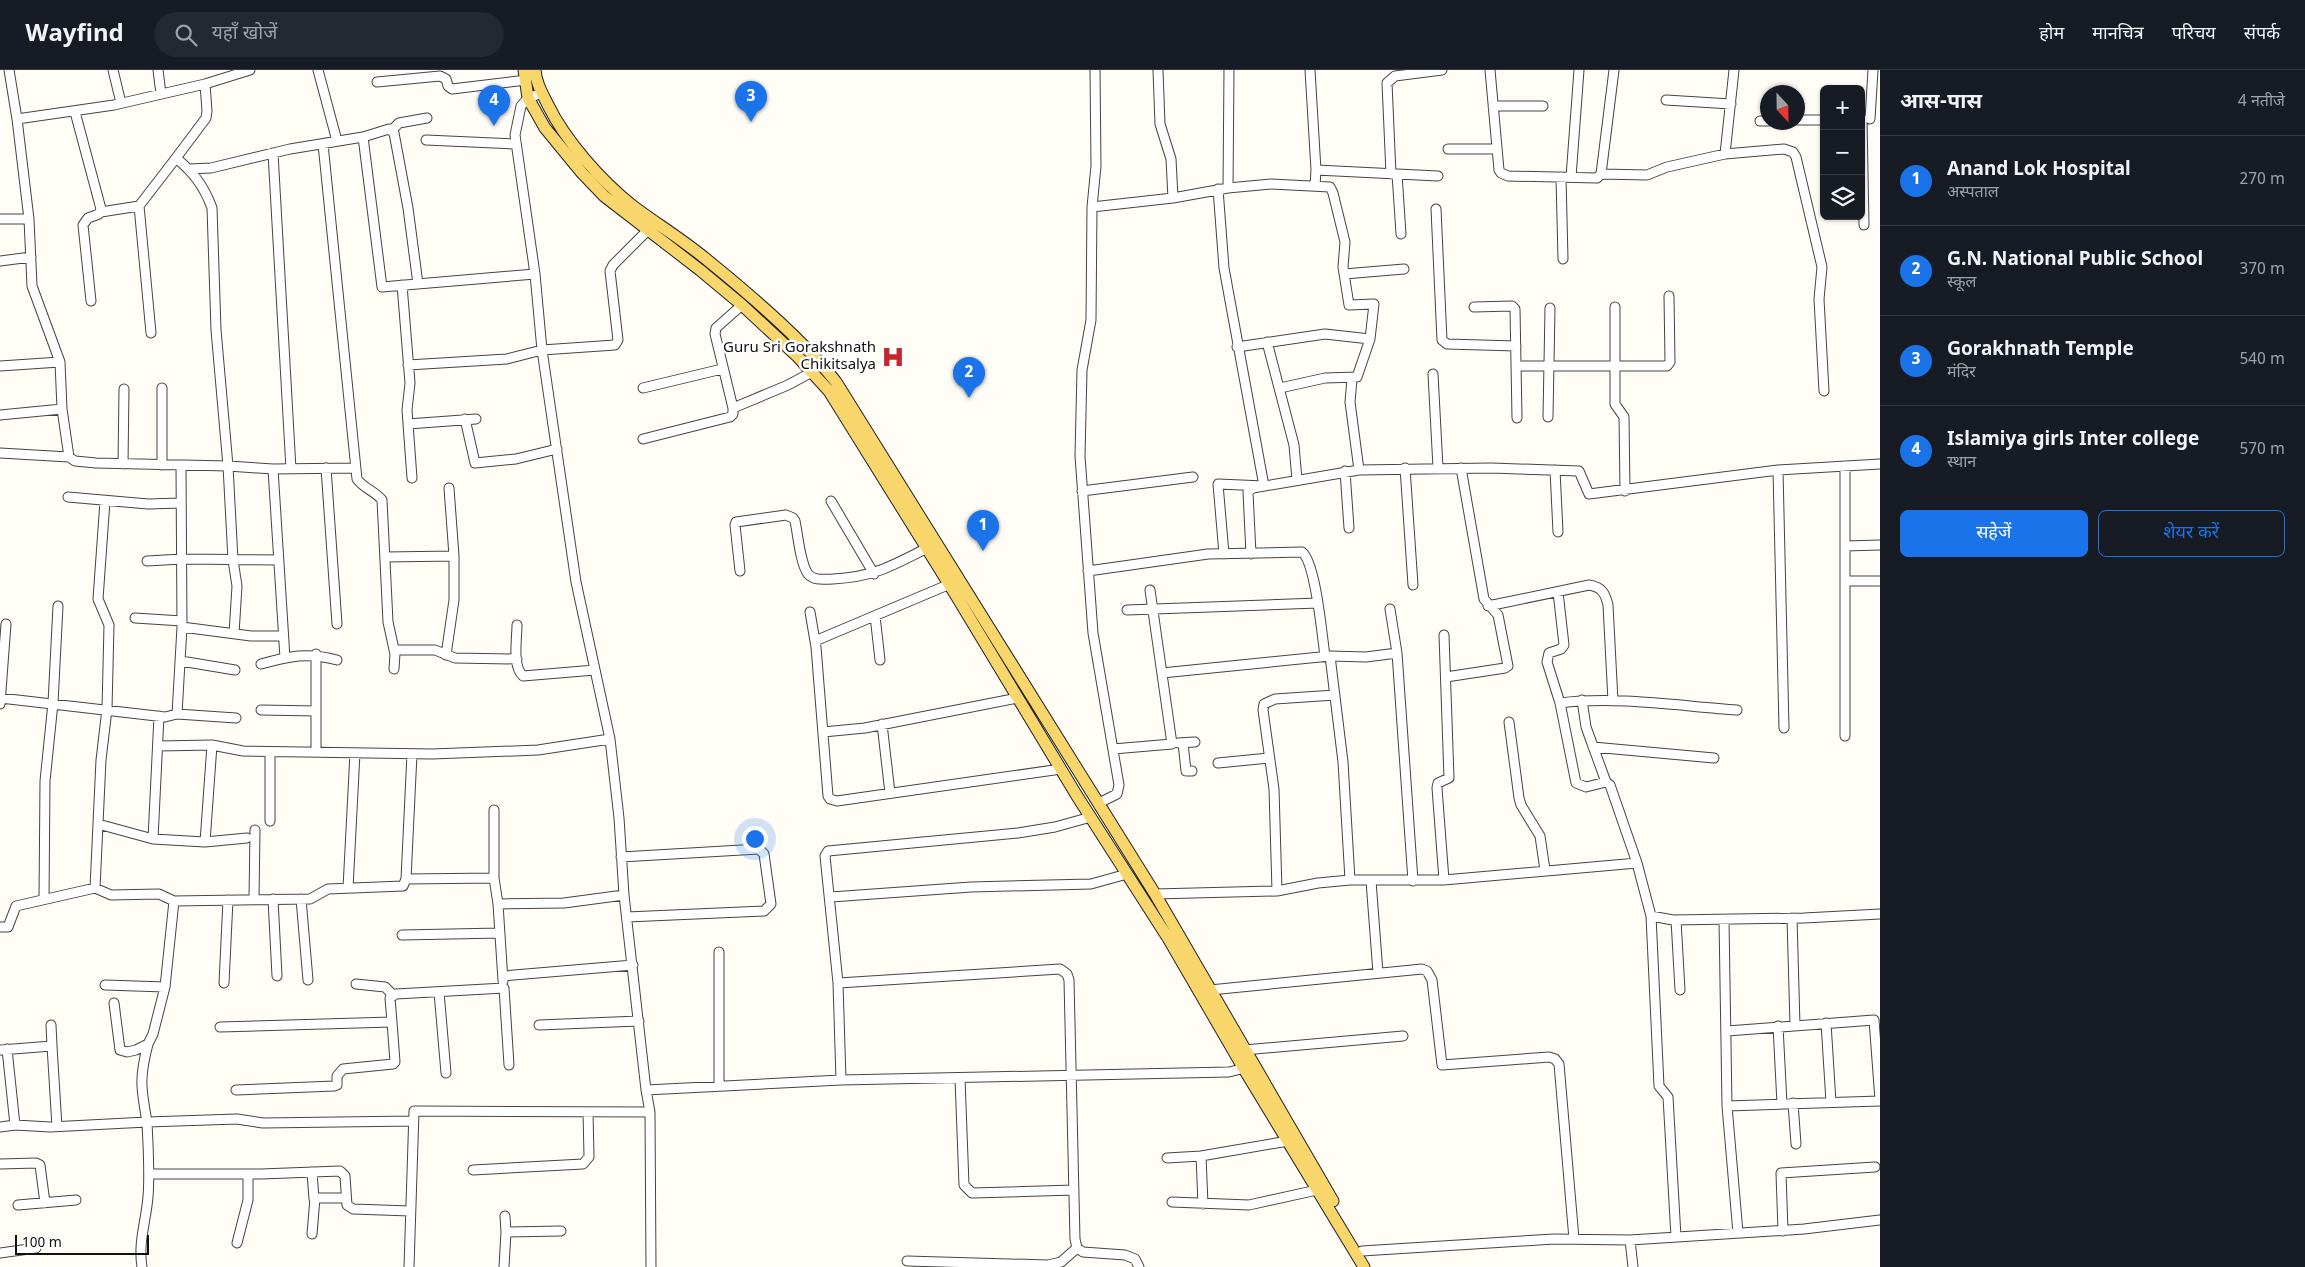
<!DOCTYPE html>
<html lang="hi">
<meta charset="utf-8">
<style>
:root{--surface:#171b24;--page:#242831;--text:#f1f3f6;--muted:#9ea1a6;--line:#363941;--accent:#1a73e8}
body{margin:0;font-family:Georgia,"Noto Sans Devanagari",serif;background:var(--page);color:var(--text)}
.controls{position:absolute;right:15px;top:15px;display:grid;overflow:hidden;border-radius:8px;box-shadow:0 1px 4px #0004}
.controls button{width:45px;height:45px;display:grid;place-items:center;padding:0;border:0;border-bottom:1px solid var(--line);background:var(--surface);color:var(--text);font:25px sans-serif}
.compass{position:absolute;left:1760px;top:15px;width:45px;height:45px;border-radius:50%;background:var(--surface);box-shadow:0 1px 4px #0004;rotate:158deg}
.scale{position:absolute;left:15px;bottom:12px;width:134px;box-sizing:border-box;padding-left:5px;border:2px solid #111;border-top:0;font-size:14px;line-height:18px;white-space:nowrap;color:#111;-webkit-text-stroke:4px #fff;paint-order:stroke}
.you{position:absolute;left:754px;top:768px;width:18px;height:18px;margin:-12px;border:4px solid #fff;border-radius:50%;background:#1a73e8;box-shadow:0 0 0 8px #1a73e833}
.badge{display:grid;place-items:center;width:32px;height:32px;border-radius:50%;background:var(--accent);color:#fff;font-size:16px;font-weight:700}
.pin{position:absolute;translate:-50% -41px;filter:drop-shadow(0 1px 2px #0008)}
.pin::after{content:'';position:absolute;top:26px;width:18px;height:15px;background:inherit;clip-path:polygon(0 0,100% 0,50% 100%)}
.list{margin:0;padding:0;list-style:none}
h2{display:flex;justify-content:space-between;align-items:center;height:65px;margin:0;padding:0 20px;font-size:21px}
h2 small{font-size:16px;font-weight:400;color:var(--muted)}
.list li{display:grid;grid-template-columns:32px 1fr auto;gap:15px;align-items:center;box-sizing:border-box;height:90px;padding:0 20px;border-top:1px solid var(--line)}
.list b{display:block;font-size:19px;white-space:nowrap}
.list p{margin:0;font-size:16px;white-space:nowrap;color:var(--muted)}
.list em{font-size:16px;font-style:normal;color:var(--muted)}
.actions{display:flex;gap:10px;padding:15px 20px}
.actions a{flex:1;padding:11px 0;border:1px solid var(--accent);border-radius:8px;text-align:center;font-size:18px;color:var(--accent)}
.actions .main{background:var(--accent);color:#fff}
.icon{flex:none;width:28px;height:28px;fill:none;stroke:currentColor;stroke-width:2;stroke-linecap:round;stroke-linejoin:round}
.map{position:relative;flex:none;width:1880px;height:1197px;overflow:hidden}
header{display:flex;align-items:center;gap:30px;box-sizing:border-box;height:70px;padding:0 25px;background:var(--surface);border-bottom:1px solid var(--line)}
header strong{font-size:24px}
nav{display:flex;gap:28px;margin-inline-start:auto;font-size:18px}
.search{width:350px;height:45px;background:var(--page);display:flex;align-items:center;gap:12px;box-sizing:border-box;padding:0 18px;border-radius:28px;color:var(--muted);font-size:19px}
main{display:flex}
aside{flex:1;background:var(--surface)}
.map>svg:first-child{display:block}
</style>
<header>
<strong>Wayfind</strong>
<div class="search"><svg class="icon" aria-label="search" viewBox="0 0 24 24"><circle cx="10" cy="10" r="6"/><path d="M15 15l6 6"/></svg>यहाँ खोजें</div>
<nav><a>होम</a><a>मानचित्र</a><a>परिचय</a><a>संपर्क</a></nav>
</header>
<main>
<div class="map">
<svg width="1880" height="1197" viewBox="0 0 1880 1197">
<rect width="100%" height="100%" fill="#fffdf5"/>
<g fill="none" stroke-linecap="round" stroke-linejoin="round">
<defs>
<path id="minor" d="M9 0 17 49 29 149 32 216 60 292 62 339 69 387
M113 0 121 33
M158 0 161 24
M318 0 337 71
M1095 0 1096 96 1092 137 1091 250 1082 300 1080 386 1093 563 1119 715 1117 724 1099 733
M1158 0 1160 54 1171 89 1173 128
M1310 0 1316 100 1315 116
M1490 0 1499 100 1501 103 1508 106 1597 108 1601 104 1614 0
M377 12 440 6 446 9 448 16 452 19 526 10
M542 23 528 28 521 36 515 65 535 204 542 280 576 512 610 669 619 748 624 825 646 1020 650 1042 651 1197
M1666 30 1731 34
M1493 36H1543
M75 42 101 139 99 144 88 148 83 155 91 231
M17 49 114 35 205 14
M1862 49 1864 155
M1870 49 1873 0
M1798 50H1824
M1760 51H1768
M392 60 399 53 427 48
M363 67 389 59 394 63 408 138 418 214
M426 70 516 74
M323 74 357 409C363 418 375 421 382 430L388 552 395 584 394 599
M1448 79H1497
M273 83 291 399
M1725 84 1734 0
M189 99 211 98 290 79 363 67 382 217 535 204
M1316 100 1438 106
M1391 104 1387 13 1395 6 1442 0
M1397 104 1401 164
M1601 104 1647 105 1667 97 1725 84 1784 79 1793 82 1796 87 1822 197 1819 229 1824 321
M1561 107 1563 189
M1571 107 1579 0
M1228 118 1229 0
M1218 119 1224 198 1264 416 1218 414 1224 484
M1092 137 1173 128 1228 118 1271 114 1330 117 1333 123 1345 172 1343 197 1349 235 1374 234 1370 269 1357 307 1325 308 1280 318
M1436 139 1442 270 1447 274 1516 276
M101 142 139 136
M0 149H29
M0 191 31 187
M1344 204 1404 199
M402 215 410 313 407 340 412 408
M1474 237 1512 236 1515 239 1517 348
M1615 237V334L1624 347 1625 421
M151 263 139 136 176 88
M1267 272 1294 375 1297 410
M1237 277 1325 264 1370 269
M408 295 507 289 542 280 615 275 618 270 610 201 613 195 649 159
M0 296 60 292
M1516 296H1667L1670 292 1669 226
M1433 304 1438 398
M1352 309 1350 332 1359 400
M643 318 722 299
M733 338 788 315 812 302
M0 345 62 339
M1548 347 1550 238
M465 349 475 393 516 389 557 379
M408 354 476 349
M643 369 730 347 733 344V338L715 264 716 258 742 235
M0 383 69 387 75 391 96 393 228 396 216 260 212 138C204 116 193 102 176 88L206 48 207 41 205 14 250 0
M123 394 124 319
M162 395V318
M1845 396V666
M326 398 337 554
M1405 398 1413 515
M1555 400 1558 462
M1778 400 1784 658
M1345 401 1349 458
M1082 421 1193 407
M68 427 148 434 181 433
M831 431 874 504
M1845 476 1880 475
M1251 484 1248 422 1253 418 1359 400 1491 398 1579 401 1589 424 1778 400 1880 394
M385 487 454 486
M147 491 182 489 278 490
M740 501 735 455 736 452 786 445 793 448 795 451C798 465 800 493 808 504 814 511 824 509 833 509 873 507 892 496 927 478
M1088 501 1208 484 1302 482C1316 493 1322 566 1325 586
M1845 511H1880
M1558 522 1564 575 1561 579 1549 583 1547 592 1560 633 1576 713 1586 717 1606 712 1610 715 1637 793
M1488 536 1589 515C1602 517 1605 523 1608 535L1613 631
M1127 540 1318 533
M810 542 816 577 828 726 830 729 837 731 1061 699
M875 546 880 590
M135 548 182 551
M517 555C517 569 512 596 523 606L595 600
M182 557 251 566H283
M234 564 237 516 233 490 228 396 273 399
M1444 565 1449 708 1438 713 1437 718 1444 810
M815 571 950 514
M394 580H435L455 588 517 589
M1397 583 1413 811
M446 585 454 530V486L449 418
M1330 586 1343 692 1350 810
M285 588 273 399 355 398
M181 591 235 600
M261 594C290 586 307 582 337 590
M1162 603 1330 586 1366 587 1397 583 1390 539
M1446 607 1505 598 1508 596 1498 545 1484 529 1461 398
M0 628 165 647 177 644 236 648
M1582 630 1586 657 1606 712
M1560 633C1618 626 1679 636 1737 640
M0 634 6 554
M261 640 316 641
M177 644 182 557 181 395
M159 646 153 769 205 772 212 675
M1509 652 1519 728 1521 735 1540 766 1545 800
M882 654 890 723
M823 662 865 658 1018 628
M1178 673 1195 672
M1183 673 1186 701H1192
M158 676 212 675 243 681 432 684 538 680 610 669
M1593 677 1714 688
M1113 679 1172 674 1150 520
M270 682V751
M316 682V584
M412 684 406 809 494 808 498 834 564 833 624 825
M1218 693 1269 688
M494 740V808
M98 754 153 769
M205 772 247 768
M621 787 759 779 764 784 771 834 764 841 627 847
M1371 811 1378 903
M95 818 101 690 107 639 109 555 98 529 105 431
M348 818 355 683
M1277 821 1274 719 1263 640 1264 634 1275 629 1335 625
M1155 824 1277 821 1318 813 1350 810H1444L1637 793 1651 846 1673 850 1804 848 1880 844
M831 827 971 817 1091 814 1127 804
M44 829 45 711 53 633 58 536
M254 829 255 760
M273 829 277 906
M301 829 308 910
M498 834 503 911
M1651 846 1659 1016 1668 1027 1676 1167
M1792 848 1795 955
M1676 850 1680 920
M1724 850 1727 1036
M0 857H8L16 836 95 818 111 825 159 824 174 831
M402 865 500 863
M719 882V1016
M503 906 633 895
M224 913 228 830
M838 913 1060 899 1067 904 1069 910 1075 1169 1077 1178 1083 1182 1125 1185 1135 1189 1139 1197
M356 914 385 917 393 925
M105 915 165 917
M1210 920 1422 899 1427 901 1432 910 1442 995 1549 987 1555 989 1559 994 1574 1169
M439 922 446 1003
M114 933 120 980 127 982 136 980 148 974 153 964 165 917 174 831 310 829 328 819 403 816 406 809
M392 952 390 928 396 924 504 918 509 995
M1826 953 1831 1032
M539 955 639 951
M1778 956 1782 1034
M220 957 392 952 395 992 393 994 343 999 337 1006V1015L334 1016 236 1020
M1727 961 1874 950 1880 1030
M52 976 57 1057
M7 979 15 1055
M0 980 52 976 51 955
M1244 980 1403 966
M960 1008 964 1115 972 1123 1074 1120
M841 1010 838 913 825 786 828 781 1018 763 1055 757 1091 747
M646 1020 841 1010 1229 1002 1249 997
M1793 1033 1796 1074
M0 1057 15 1055 50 1057 147 1052C141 1018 139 1008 148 974
M1201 1086 1203 1134
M1167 1088 1201 1086 1288 1071
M0 1094 36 1093 40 1095 45 1133
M473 1100 583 1094 589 1087 588 1042
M312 1102 314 1129
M149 1104H261L340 1101 345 1106 347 1135 353 1139 410 1141
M1172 1132 1249 1135 1317 1120
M18 1135 76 1130
M1783 1161 1781 1103 1875 1097
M506 1162 561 1161
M1738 1163 1727 1036 1880 1031
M312 1164 315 1128H346
M1630 1170 1633 1197
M237 1173 248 1130V1104
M1362 1181 1554 1169 1630 1170 1804 1159 1880 1150
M0 1183 36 1178
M907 1191 1048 1195 1061 1192 1077 1178
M142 1197C138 1172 146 1151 148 1127 150 1102 148 1077 147 1052L237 1049 263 1053 413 1051
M409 1197 414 1041 650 1042
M504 1197 506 1162 505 1146"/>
<path id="major" d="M524 0 528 28 545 58 582 103 604 126 700 200 742 235 798 287 829 321 954 522 1077 726 1168 868 1244 999 1364 1197
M535 0C536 13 542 23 548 35 565 70 601 111 633 136 657 154 683 170 706 189 748 223 804 270 836 312L1155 824 1333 1131"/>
</defs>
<use href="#minor" stroke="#444" stroke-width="11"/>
<use href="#major" stroke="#222" stroke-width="13"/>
<use href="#minor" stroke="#fff" stroke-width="9"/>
<use href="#major" stroke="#f9d66b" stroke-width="11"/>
</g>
<defs>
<symbol id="hospital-bare" viewBox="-9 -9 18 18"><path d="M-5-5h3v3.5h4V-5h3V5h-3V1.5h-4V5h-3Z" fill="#c4262e" stroke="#fff" stroke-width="2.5" paint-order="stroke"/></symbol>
</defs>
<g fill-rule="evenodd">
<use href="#hospital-bare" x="877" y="271" width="32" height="32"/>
</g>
<g text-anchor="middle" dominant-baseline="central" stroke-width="5" stroke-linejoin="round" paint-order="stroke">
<g font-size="15" fill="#111" stroke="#fff" text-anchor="end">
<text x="876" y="278">Guru Sri Gorakshnath<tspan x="876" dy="17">Chikitsalya</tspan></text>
</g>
</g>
</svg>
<div class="controls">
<button>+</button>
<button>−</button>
<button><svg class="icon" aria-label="layers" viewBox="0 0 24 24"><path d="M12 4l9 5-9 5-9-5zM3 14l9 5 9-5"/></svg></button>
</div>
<svg class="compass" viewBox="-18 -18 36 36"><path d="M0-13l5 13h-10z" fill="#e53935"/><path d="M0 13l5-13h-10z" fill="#9ea1a6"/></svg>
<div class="scale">100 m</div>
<div class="you"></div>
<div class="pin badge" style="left:983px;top:481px">1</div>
<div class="pin badge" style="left:969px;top:328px">2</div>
<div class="pin badge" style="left:751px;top:52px">3</div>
<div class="pin badge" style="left:494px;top:56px">4</div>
</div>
<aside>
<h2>आस-पास<small>4 नतीजे</small></h2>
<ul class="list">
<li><span class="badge">1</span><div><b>Anand Lok Hospital</b><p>अस्पताल</p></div><em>270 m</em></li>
<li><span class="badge">2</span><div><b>G.N. National Public School</b><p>स्कूल</p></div><em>370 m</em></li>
<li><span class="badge">3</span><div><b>Gorakhnath Temple</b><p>मंदिर</p></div><em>540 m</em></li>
<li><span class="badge">4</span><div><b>Islamiya girls Inter college</b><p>स्थान</p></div><em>570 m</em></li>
</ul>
<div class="actions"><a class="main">सहेजें</a><a>शेयर करें</a></div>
</aside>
</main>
